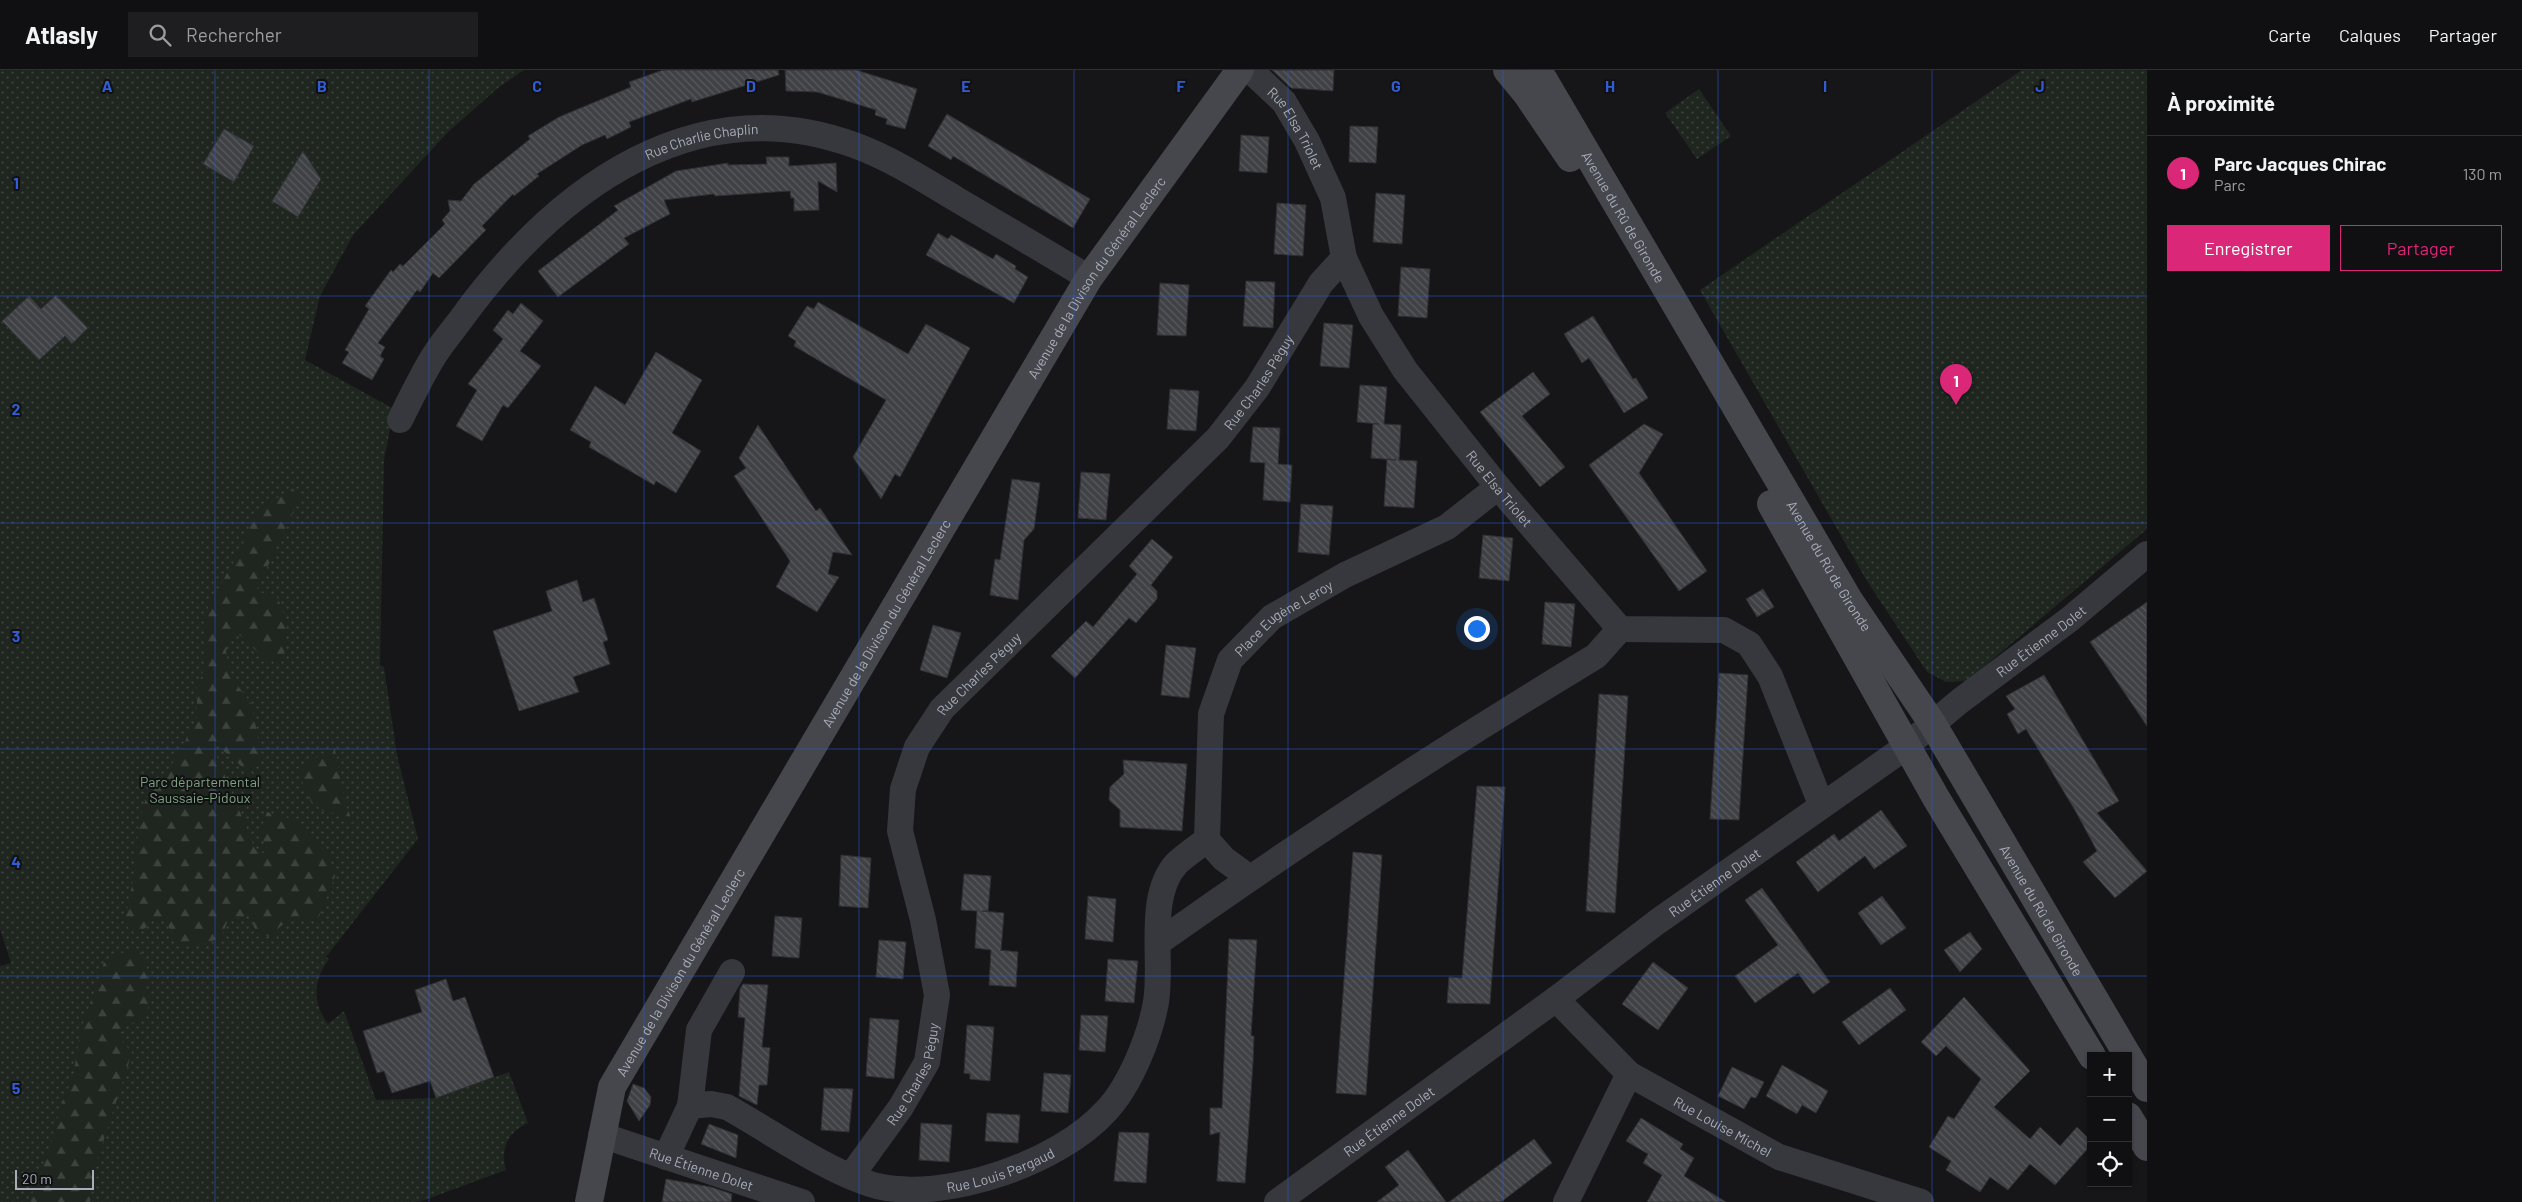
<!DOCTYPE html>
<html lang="fr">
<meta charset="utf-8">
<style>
:root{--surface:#101012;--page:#1e1e20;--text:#f1f3f6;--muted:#9c9d9f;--line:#303032;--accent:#db2777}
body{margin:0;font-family:Barlow,sans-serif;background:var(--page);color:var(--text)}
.controls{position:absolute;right:15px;bottom:15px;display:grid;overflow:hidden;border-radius:0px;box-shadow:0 1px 4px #0004}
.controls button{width:45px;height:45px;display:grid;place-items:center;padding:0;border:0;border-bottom:1px solid var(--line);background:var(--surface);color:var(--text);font:25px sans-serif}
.scale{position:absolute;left:15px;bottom:12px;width:79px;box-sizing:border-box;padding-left:5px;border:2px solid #a8adb8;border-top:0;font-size:14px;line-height:18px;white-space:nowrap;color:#a8adb8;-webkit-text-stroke:4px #111113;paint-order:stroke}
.you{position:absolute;left:1476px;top:558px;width:18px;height:18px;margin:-12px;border:4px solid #fff;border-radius:50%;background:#1a73e8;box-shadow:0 0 0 8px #1a73e833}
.badge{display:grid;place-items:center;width:32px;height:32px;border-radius:50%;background:var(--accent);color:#fff;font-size:16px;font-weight:700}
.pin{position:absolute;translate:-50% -41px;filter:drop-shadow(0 1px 2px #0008)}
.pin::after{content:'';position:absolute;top:26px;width:18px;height:15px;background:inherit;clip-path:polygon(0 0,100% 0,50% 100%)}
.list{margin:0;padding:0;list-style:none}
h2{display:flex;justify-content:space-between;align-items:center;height:65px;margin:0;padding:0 20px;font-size:21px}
h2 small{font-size:16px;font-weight:400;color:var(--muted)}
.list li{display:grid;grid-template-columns:32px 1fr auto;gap:15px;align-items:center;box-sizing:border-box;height:75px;padding:0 20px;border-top:1px solid var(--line)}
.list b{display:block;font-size:19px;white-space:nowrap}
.list p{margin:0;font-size:16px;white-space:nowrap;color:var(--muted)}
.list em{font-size:16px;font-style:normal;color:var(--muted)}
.actions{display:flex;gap:10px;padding:15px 20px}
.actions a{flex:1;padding:11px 0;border:1px solid var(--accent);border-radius:0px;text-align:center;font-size:18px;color:var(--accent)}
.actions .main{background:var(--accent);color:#fff}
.icon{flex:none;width:28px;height:28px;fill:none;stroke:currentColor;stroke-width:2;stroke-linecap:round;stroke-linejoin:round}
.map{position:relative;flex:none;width:2147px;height:1132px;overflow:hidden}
header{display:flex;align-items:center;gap:30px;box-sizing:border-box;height:70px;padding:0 25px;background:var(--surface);border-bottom:1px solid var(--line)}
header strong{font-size:24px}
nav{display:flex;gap:28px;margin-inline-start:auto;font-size:18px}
.search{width:350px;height:45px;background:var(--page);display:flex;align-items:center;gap:12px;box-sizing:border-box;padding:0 18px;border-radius:0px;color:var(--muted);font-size:19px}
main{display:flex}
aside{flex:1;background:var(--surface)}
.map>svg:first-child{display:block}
</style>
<header>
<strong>Atlasly</strong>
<div class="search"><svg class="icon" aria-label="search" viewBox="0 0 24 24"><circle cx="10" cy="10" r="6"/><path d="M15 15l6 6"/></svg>Rechercher</div>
<nav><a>Carte</a><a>Calques</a><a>Partager</a></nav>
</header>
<main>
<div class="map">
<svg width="2147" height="1132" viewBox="0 0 2147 1132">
<defs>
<pattern id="grass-dots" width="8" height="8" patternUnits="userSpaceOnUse" patternTransform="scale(1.25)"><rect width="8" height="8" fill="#1e261f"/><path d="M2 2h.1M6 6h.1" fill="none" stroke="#3c433d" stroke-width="1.8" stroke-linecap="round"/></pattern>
<pattern id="forest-firs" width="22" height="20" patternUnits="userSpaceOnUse" patternTransform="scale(1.25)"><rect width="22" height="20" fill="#1e261f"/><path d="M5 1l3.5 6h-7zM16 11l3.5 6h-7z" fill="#3c433d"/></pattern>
<pattern id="building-back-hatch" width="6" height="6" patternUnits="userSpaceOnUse" patternTransform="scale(1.25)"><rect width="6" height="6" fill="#404145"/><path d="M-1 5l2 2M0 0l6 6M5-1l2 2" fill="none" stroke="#595a5e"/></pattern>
</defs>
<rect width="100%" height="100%" fill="#161618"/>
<path fill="url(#grass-dots)" d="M0 0H524L498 18 448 62 353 165 320 226 305 290 394 339 384 390 380 595 384 597 397 685 418 769 326 887 329 889C313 910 312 933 328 954L344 941 376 1030 436 1028 509 1002 528 1053C508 1062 500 1078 506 1100L419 1132H0V896L11 893 0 859Z
M2022 0H2147V459L1967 611 1946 612 1927 602 1867 511 1700 220Z
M1699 19 1731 66 1697 89 1665 43Z"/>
<path fill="url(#forest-firs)" d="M292 418 300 428 256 521 277 527C287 548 288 563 284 586L277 592 262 587 243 567 234 563 226 581 230 605 252 635 259 674 260 693 247 701 218 676 214 679 255 779 267 785 266 774 259 765 267 742 291 749 327 780 335 806 317 852C294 844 285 850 270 867L257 863 249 846 228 850 221 868 201 874H177L167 853 161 849 152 851 141 862 129 860 125 850 133 810 139 753 146 728 163 710 197 650V614L202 606 206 582 205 556 208 537 241 479 255 444Z
M334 675 346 735 353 753 335 743 325 742 311 732 298 702Z
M128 880 141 883 147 898 146 920 150 932 144 947 130 954 117 965 132 983 94 1100 90 1132H28L41 1105 63 1029 73 1008 80 962 104 893Z"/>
<path fill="url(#building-back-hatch)" stroke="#303034" d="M663 0H778L779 5 692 32 691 29 629 52 631 57 607 69 605 65 582 75 537 104 539 106 514 126 513 124 482 156 486 160 439 208 433 203 420 222 417 220 378 273 385 277 380 286 384 289 372 310 342 293 349 282 345 280 369 239 365 236 391 200 393 202 400 194 403 196 445 154 442 150 450 141 448 130 461 131 474 114 530 69 528 66 559 47 631 17 629 12Z
M785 0H856L917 19 905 59 886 54 887 49 875 45 876 40 834 27 817 22 786 21Z
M1272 0H1334L1333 21 1291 18Z
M947 44 1090 129 1073 158 953 86 951 90 928 76Z
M1350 56 1378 57 1376 93 1349 92Z
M224 59 254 76 234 112 203 94Z
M1241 65 1269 67 1267 103 1239 101Z
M303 81 321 109 298 147 272 131Z
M766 87H789V96L836 93 837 122 818 111 819 140 794 141V128H791L790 121 715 126 714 124 664 130 670 144 624 168 629 174 558 227 538 201 618 140 614 136 676 101 728 93V95L767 94Z
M1376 123 1405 125 1402 174 1373 172Z
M1277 133 1306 135 1303 186 1274 184Z
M938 163 948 169 951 165 993 189 996 184 1016 196 1015 199 1028 207 1014 233 926 185Z
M1401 197 1430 199 1427 248 1398 246Z
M1246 211 1275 212 1273 258 1243 256Z
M1160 213 1189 215 1186 266 1157 265Z
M56 225 88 258 72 274 65 266 39 290 2 251 29 226 41 239Z
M818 232 908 284 926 254 970 278 900 407 895 404 881 429 853 387 886 330 794 276 796 271 788 266 807 236 814 239Z
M521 233 543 251 520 281 541 296 508 338 503 335 482 371 456 356 477 320 468 314 503 269 493 260 508 240 513 244Z
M1593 246 1633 309 1636 308 1648 328 1624 343 1589 288 1582 293 1564 264Z
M1324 253 1353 255 1349 298 1320 296Z
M656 282 702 310 672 363 701 381 676 423 656 411 654 415 589 377 591 372 570 360 595 316 625 335Z
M1533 302 1550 324 1522 346 1565 397 1540 417 1480 342Z
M1360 315 1387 317 1384 354 1401 355 1399 390 1417 391 1414 438 1384 436 1387 389 1396 390 1371 388 1373 354H1379L1357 352Z
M1170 319 1199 321 1196 361 1167 359Z
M1644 354 1663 364 1639 403 1707 501 1679 521 1589 395Z
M758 355 816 441 820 438 852 485 833 482 828 504 839 507 817 542 776 517 790 491 734 406 746 398 739 388Z
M1253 357 1280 358 1278 394 1292 395 1290 432 1263 430 1265 393 1250 392Z
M1081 402 1110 404 1106 450 1078 448Z
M1012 409 1040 413 1034 459 1024 470 1018 530 990 525 995 489 1000 490Z
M1301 434 1333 436 1329 485 1298 482Z
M1483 465 1513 468 1509 511 1479 508Z
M1152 469 1173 487 1151 515 1157 521V529L1136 553 1129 548 1075 608 1051 586 1086 551 1093 557 1137 504 1129 496Z
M577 510 583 532 594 528 608 570 603 572 610 594 573 607 579 622 519 641 493 561 552 541 546 521Z
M1763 519 1774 537 1757 547 1746 529Z
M1545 532 1575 534 1571 577 1542 574Z
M2147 532V656L2090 572Z
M933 555 961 563 947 608 920 600Z
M1166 575 1196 578 1189 628 1161 625Z
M1719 603 1748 605 1739 750 1710 749Z
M2044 605 2119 731 2097 743 2147 801 2115 828 2083 792 2097 781 2076 742 2026 659 2018 664 2007 644 2015 639 2006 626Z
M1599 624 1628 626 1615 843 1586 841Z
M1123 690 1187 694 1182 761 1120 757V740L1109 730 1110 717 1124 704Z
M1477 716 1505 717 1490 934 1447 933 1449 907 1462 908Z
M1881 740 1907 776 1874 799 1865 786 1818 822 1796 792 1834 764 1839 771Z
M1353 782 1382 785 1366 1025 1336 1023Z
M841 785 871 788 868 838 839 836Z
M964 804 991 806 988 841H982L1004 843 1001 881 1000 880 1018 882 1016 917 989 915 991 880 975 878 977 841 961 840Z
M1762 818 1830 912 1813 924 1798 903 1755 933 1735 906 1778 875 1745 830Z
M1088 826 1116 829 1113 872 1085 869Z
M1882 826 1906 858 1881 875 1858 843Z
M775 846 802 848 799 888 772 886Z
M1970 862 1982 879 1960 902 1944 880Z
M1229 869 1257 870 1251 966H1254L1253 992 1245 1113 1217 1111 1220 1062 1210 1065V1038H1222Z
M879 870 906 872 903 909 876 907Z
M1108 889 1138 891 1134 933 1105 931Z
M1653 892 1688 918 1658 960 1622 934Z
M446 909 453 931 465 927 494 1007 436 1028 430 1011 392 1023 384 1001 377 1003 363 961 422 942 415 920Z
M743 914 768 915 762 977 770 978 767 1015H759L757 1035 739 1026 745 948 738 947 740 919Z
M1890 918 1906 940 1859 975 1842 952Z
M1964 927 2030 1001 1994 1037 2030 1069 2040 1057 2060 1076 2077 1057 2091 1071V1075L2055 1115 2030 1094 2008 1120 1990 1107 1980 1122 1946 1100 1951 1091 1929 1077 1948 1046 1954 1049 1981 1009 1946 976 1936 986 1921 972Z
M1081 945 1108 946 1105 982 1079 980Z
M870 948 899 950 894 1009 866 1006Z
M967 955 994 957 990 1011 970 1009V1004L964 1003Z
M1782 995 1828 1021 1816 1043 1802 1035 1797 1044 1766 1026Z
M1732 997 1764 1012 1756 1028 1751 1027 1744 1039 1718 1026Z
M1044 1003 1071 1005 1068 1043 1041 1041Z
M633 1014 644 1018 651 1027 650 1035 639 1051 627 1031Z
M824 1018 853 1019 849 1062 821 1060Z
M987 1043 1020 1045 1018 1073 985 1071Z
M1641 1048 1683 1074 1680 1079 1694 1088 1684 1106 1726 1132H1647L1662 1105 1643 1093 1648 1084 1626 1071Z
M921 1053 952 1055 949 1092 919 1090Z
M709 1054 738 1065 736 1088 701 1074Z
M1119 1062 1149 1063 1146 1113 1114 1111Z
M1534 1069 1552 1093 1501 1132H1449Z
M1408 1080 1446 1132H1377L1399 1115 1385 1097Z
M666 1109 711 1117 732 1124 731 1132H662Z"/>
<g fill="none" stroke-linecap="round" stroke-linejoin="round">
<g stroke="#37383d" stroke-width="26">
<path id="s1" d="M1250 0 1284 32 1307 71 1333 128 1344 188 1371 246 1405 300 1498 417 1620 559 1724 560 1749 574 1770 606 1821 734"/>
<path id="s2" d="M400 350C410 330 420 309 432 289 442 272 456 257 467 241 559 118 694 17 854 75 890 88 923 109 956 129 1000 155 1045 181 1089 208"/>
<path id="s3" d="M1207 770 1211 644 1230 590 1272 547 1345 505 1447 457 1498 417"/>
<path d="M1159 872C1301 771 1447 676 1596 586L1620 559"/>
<path id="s4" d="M1556 929 1629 1004 1779 1087 1921 1132"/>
<path d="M690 1036 699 960 732 902"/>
<path id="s5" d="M601 1065 802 1132"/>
<path id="s6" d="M666 1087 690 1036 711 1034 727 1037C770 1061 831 1104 877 1116 946 1132 1059 1093 1106 1041 1130 1016 1150 966 1156 932 1163 891 1146 826 1177 793 1186 785 1197 777 1207 770L1224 789 1250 808"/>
<path id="s7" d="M851 1106 901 1037 927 992 937 925 923 850 900 761 903 719 917 677 942 639 1218 368 1257 318 1321 213 1344 188"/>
<path id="s8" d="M1277 1132 1556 929 1657 852 1900 681 1960 631 2070 549 2147 484"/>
<path d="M1566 1132 1629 1004"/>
</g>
<g stroke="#45474d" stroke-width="28">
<path d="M1507 0 1526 23 1570 88"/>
<path id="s9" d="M1538 0 1849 530 1932 653 2128 986"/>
<path d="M1771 434 1936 728 2092 986"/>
<path d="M2128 986 2147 1018"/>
<path d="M2128 1046 2147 1077"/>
<path id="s10" d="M589 1132 612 1017 622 1000 1089 208 1240 0"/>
</g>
</g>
<path fill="none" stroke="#325cd3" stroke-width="1" stroke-opacity="0.55" d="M215 0V1132M429 0V1132M644 0V1132M859 0V1132M1074 0V1132M1288 0V1132M1503 0V1132M1718 0V1132M1932 0V1132M0 226H2147M0 453H2147M0 679H2147M0 906H2147"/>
<g text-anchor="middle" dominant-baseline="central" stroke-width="4" stroke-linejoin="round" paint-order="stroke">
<g font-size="14" fill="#a8adb8" stroke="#111113">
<text stroke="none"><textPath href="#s1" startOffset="75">Rue Elsa Triolet</textPath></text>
<text stroke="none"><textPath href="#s2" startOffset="426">Rue Charlie Chaplin</textPath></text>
<text stroke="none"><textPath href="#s9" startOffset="170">Avenue du Rû de Gironde</textPath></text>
<text stroke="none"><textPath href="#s10" startOffset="1061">Avenue de la Divison du Général Leclerc</textPath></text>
<text stroke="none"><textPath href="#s7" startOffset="961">Rue Charles Péguy</textPath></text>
<text stroke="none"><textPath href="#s1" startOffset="495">Rue Elsa Triolet</textPath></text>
<text stroke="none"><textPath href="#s9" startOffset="575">Avenue du Rû de Gironde</textPath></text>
<text stroke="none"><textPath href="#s3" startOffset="252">Place Eugène Leroy</textPath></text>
<text stroke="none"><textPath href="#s10" startOffset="656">Avenue de la Divison du Général Leclerc</textPath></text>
<text stroke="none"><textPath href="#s8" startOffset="948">Rue Étienne Dolet</textPath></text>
<text stroke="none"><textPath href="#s7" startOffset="556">Rue Charles Péguy</textPath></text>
<text stroke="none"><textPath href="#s8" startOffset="542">Rue Étienne Dolet</textPath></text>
<text stroke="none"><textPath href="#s9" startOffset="980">Avenue du Rû de Gironde</textPath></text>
<text stroke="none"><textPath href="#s10" startOffset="251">Avenue de la Divison du Général Leclerc</textPath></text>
<text stroke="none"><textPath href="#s7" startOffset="121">Rue Charles Péguy</textPath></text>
<text stroke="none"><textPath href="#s8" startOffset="138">Rue Étienne Dolet</textPath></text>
<text stroke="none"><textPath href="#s4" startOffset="212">Rue Louise Michel</textPath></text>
<text stroke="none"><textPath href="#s6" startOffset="390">Rue Louis Pergaud</textPath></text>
<text stroke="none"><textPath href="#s5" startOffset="106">Rue Étienne Dolet</textPath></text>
</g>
<g font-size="14" fill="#7fa381" stroke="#111113">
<text x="200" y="711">Parc départemental<tspan x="200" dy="16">Saussaie-Pidoux</tspan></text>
</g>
</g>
<g font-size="16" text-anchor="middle" font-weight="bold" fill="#325cd3" stroke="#111113" stroke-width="4" stroke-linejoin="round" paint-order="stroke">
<text x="107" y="22">A</text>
<text x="322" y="22">B</text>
<text x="537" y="22">C</text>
<text x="751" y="22">D</text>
<text x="966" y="22">E</text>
<text x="1181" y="22">F</text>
<text x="1396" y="22">G</text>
<text x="1610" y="22">H</text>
<text x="1825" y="22">I</text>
<text x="2040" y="22">J</text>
<text x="16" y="119">1</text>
<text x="16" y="345">2</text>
<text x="16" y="572">3</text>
<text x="16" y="798">4</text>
<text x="16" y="1024">5</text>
</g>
</svg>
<div class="controls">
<button>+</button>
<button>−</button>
<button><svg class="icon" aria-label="locate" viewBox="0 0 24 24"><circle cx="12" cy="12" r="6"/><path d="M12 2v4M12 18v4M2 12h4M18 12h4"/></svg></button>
</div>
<div class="scale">20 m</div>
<div class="you"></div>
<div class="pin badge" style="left:1956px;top:335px">1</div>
</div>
<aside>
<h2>À proximité<small></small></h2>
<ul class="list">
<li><span class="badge">1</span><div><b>Parc Jacques Chirac</b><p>Parc</p></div><em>130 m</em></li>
</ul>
<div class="actions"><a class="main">Enregistrer</a><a>Partager</a></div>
</aside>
</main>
